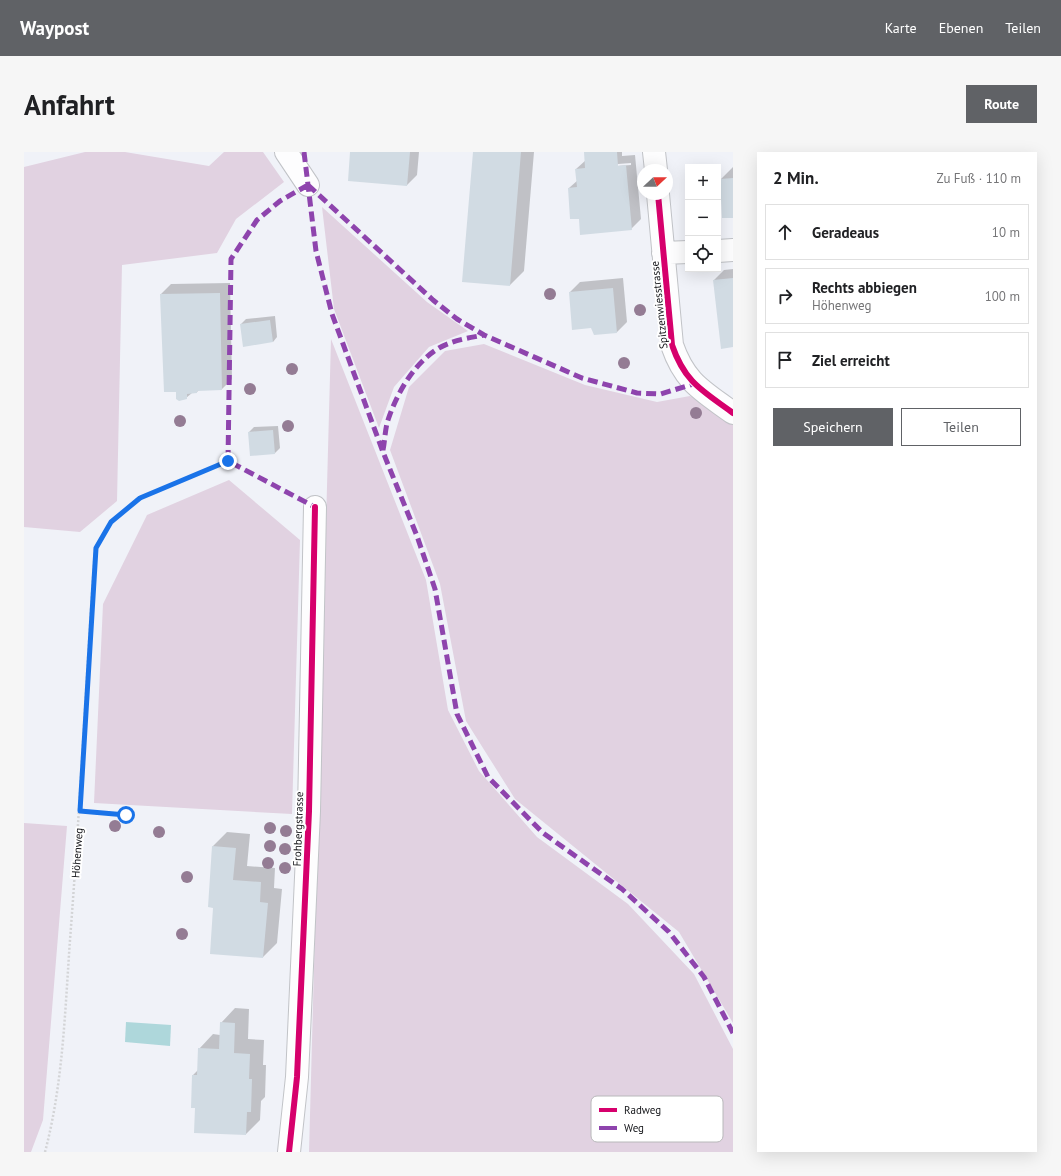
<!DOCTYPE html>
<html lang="de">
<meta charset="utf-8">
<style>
:root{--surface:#fff;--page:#f6f6f6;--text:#202124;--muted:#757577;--line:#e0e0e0;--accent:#606266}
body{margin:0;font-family:"PT Sans",sans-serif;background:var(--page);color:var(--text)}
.controls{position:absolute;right:12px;top:12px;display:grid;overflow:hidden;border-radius:0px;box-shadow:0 4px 16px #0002}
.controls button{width:36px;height:36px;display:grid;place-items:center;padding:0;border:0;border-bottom:1px solid var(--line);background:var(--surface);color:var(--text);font:20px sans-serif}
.compass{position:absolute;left:613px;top:12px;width:36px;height:36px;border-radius:50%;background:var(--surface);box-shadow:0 4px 16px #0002;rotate:68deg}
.stop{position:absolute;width:12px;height:12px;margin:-9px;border:3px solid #1a73e8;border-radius:50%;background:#fff}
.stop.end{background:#1a73e8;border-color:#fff;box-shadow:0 1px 4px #0008}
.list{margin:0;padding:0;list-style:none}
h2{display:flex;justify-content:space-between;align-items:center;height:52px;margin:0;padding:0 16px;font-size:17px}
h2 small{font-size:13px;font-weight:400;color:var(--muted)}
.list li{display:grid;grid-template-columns:26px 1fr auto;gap:12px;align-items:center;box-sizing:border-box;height:56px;margin:0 8px 8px;padding:0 8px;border:1px solid var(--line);border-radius:0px}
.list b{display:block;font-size:15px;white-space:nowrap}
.list p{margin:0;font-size:13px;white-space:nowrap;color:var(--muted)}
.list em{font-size:13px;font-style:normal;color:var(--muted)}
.actions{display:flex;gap:8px;padding:12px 16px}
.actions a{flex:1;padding:9px 0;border:1px solid var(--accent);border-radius:0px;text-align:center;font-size:14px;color:var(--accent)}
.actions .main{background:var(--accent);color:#fff}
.icon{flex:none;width:22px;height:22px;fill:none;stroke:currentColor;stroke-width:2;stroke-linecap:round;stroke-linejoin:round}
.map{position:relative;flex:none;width:709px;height:1000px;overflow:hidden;border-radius:0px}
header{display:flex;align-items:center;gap:24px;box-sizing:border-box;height:56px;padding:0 20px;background:var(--accent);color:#fff}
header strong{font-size:19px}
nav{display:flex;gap:22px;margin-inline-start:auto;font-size:14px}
.intro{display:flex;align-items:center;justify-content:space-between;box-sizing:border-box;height:96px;padding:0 24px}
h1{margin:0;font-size:28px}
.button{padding:10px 18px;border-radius:0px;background:var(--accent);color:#fff;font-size:14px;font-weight:700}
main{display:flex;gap:24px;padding:0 24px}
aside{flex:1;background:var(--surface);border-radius:0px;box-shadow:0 4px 16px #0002}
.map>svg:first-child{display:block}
</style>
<header>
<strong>Waypost</strong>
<nav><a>Karte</a><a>Ebenen</a><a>Teilen</a></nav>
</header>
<div class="intro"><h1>Anfahrt</h1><a class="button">Route</a></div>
<main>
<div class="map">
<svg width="709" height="1000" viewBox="0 0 709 1000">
<rect width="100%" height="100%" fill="#f0f2f8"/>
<path fill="#e1d2e1" d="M61 0H101L185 14 200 0H239L260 30 212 67 193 101 98 113 93 349 56 380 0 375V15Z
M298 55 403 150 444 179 405 195 370 235 355 276 310 157Z
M307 187 402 428 424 558 455 619 513 685 604 752 670 822 709 897V1000H285Z
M460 192 561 233 633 250 666 244 709 270V871L655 780 491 647 442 569 416 432 366 298 385 235 421 199Z
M205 328 276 388 268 662 70 651 79 452 123 363Z
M0 671 43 674 19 968 7 1000H0Z"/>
<path fill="#aed7db" d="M102 870 147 873 146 894 101 890Z"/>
<path fill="#0003" fill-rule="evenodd" d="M327 0H395L393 23 383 33Z
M450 0H510L500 119 486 133Z
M561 0H598V4L611 3 617 67 607 77 556 65 545 36 554 28 552 17 562 8ZM607 11V13L592 14 594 12Z
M709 15V65L697 27Z
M709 117V194L690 128 700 118Z
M599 126 603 170 593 180 567 175 546 140 556 130Z
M206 131 208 227 198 237 175 238 173 240 168 241 162 246 137 142 147 132Z
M251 164 253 185 249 190 217 172 222 167Z
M254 274 256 296 251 301 225 280 230 275Z
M203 680 226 682 223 714 251 716 250 736 258 737 253 791 239 805 190 755 189 694Z
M211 856 225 857 224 887 240 888 239 913H242L241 945 237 949 236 968 222 982 172 955 169 923 174 918 175 897 189 882 196 883 197 871Z"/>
<path fill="#d1dbe3" d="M326 0H386L383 34 324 29Z
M449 0H497L486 134 438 130Z
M560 0H593L594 14 602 13 608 78 556 83 555 67H546L544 36 553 35 551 17 561 16Z
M709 26V66H698L696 27Z
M709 126V195L697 197 689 128Z
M589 136 593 181 570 183 567 176 548 178 545 140Z
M196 141 198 238 173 239V241L163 242V247L155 249 152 247V240H140L136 142Z
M246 168 249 190 219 195 216 172Z
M249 278 251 302 226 304 224 280Z
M188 694 212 696 209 728 237 730 236 750 244 751 239 806 186 802 189 756 184 755Z
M196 870 211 871 210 901 226 902 225 927H228L227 960H223L222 983 170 981 171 956H167L168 923H173L174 896 195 897Z"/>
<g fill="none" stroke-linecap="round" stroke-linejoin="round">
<defs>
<path id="minor" d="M262 0 284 33
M630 0 632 18
M634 42 648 193C661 231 679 239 709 261
M694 99 709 98
M639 101 664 100
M265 1000 273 925 285 659 291 355"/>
</defs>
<use href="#minor" stroke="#c1c3c7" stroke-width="24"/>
<path stroke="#d3d4d6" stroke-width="2.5" stroke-dasharray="2 2" stroke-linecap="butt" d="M56 659 102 663
M21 1000C39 932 41 859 46 788 56 658 62 526 71 396L87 370 116 346 204 309"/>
<use href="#minor" stroke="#fdfdfe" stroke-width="22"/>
<path stroke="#8e44ad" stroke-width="5" stroke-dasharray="10 5" stroke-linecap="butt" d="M280 0 292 99 308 162 359 300 393 384 411 437 433 562 464 625 519 681 598 737 645 780 680 825 709 881
M284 33 409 148 433 167 460 183 558 226 613 241 637 242 669 232
M284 33 256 49 233 68 207 107 204 309 291 355
M359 298C361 288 361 277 364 268 373 241 390 211 415 196 429 188 445 186 460 183"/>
<defs>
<path id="cycleway" d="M634 42 648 193C661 231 679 239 709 261
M265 1000 273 925 285 659 291 355"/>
</defs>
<use href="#cycleway" stroke="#fff" stroke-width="8"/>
<use href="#cycleway" stroke="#d6006c" stroke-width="6"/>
</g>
<g fill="#947c94">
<circle cx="526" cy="142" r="6"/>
<circle cx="616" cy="158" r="6"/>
<circle cx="600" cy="211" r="6"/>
<circle cx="268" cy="217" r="6"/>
<circle cx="226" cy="237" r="6"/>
<circle cx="672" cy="261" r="6"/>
<circle cx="156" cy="269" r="6"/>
<circle cx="264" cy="274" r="6"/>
<circle cx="91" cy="674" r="6"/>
<circle cx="246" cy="676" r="6"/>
<circle cx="262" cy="679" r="6"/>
<circle cx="135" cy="680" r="6"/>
<circle cx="246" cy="694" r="6"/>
<circle cx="261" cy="697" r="6"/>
<circle cx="244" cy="711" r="6"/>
<circle cx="261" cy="716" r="6"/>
<circle cx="163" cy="725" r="6"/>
<circle cx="158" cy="782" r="6"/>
</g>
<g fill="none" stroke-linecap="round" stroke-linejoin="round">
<path stroke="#1a73e8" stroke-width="5" d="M102 663 56 659 72 396 87 370 116 346 204 309"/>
</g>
<g text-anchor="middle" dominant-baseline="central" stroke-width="4" stroke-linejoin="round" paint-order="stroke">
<g font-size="11" fill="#131418" stroke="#fff">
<text transform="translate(635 153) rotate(-96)">Spitzenwiesstrasse</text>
<text transform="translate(274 677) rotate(-88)">Frohbergstrasse</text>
<text transform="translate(53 701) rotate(-86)">Höhenweg</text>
</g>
</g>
<rect x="567" y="944" width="132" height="46" rx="6" fill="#fff" stroke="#b8b8ba" stroke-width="1"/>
<rect x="575" y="956" width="18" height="4" fill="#d6006c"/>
<rect x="575" y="974" width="18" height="4" fill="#8e44ad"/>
<g font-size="11" fill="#131418">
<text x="600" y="962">Radweg</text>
<text x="600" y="980">Weg</text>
</g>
</svg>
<div class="controls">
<button>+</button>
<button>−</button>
<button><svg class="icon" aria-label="locate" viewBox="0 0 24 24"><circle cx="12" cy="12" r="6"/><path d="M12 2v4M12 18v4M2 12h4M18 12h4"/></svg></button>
</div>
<svg class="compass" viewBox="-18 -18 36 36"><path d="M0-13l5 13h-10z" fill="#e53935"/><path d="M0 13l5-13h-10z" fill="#757577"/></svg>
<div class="stop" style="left:102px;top:663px"></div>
<div class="stop end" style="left:204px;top:309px"></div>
</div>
<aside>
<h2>2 Min.<small>Zu Fuß · 110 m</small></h2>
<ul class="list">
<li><svg class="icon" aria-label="ahead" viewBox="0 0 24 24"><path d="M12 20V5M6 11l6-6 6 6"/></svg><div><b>Geradeaus</b></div><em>10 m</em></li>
<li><svg class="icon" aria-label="right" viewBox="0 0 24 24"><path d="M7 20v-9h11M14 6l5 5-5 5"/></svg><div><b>Rechts abbiegen</b><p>Höhenweg</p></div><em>100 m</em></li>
<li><svg class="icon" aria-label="arrive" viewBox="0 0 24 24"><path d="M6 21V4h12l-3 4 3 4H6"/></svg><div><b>Ziel erreicht</b></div></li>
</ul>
<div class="actions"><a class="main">Speichern</a><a>Teilen</a></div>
</aside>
</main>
